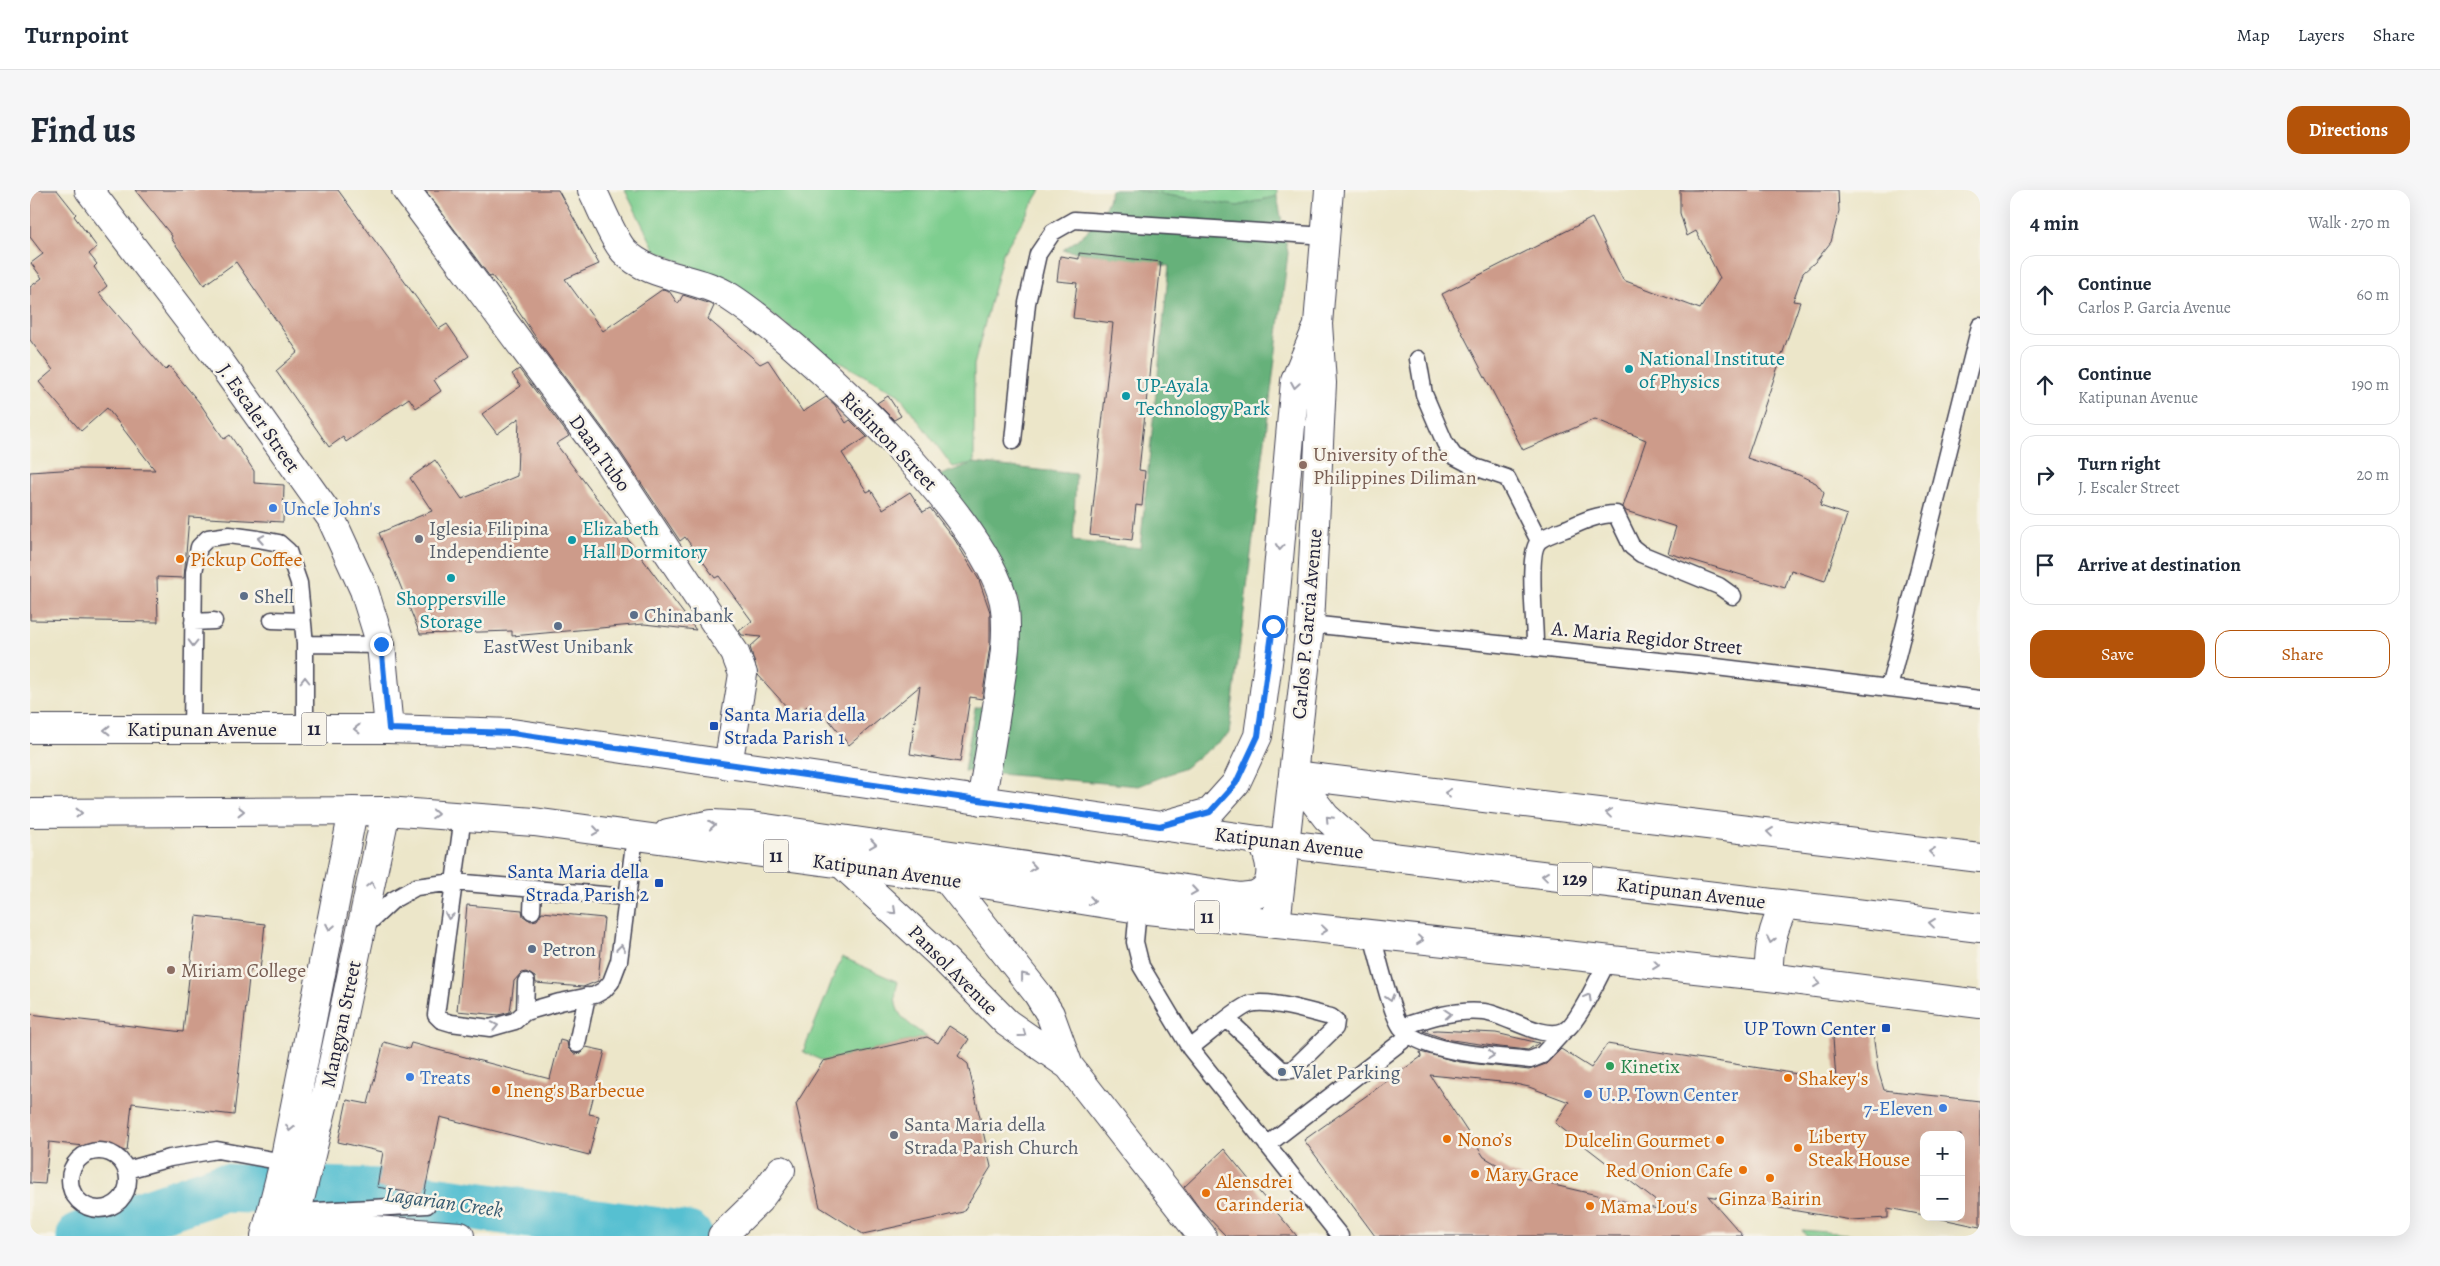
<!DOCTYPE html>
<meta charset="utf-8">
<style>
:root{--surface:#fff;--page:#f6f6f7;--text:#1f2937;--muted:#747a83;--line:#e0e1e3;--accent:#b45309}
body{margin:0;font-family:Alegreya,serif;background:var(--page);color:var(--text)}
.controls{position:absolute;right:15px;bottom:15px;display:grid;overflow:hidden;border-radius:10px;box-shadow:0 5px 20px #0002}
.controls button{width:45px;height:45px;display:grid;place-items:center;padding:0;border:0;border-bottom:1px solid var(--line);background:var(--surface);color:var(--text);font:25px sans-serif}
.stop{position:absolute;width:15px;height:15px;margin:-11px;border:4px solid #1a73e8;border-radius:50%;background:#fff}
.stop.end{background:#1a73e8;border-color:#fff;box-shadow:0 1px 5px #0008}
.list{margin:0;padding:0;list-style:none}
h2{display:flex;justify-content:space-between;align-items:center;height:65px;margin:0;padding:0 20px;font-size:21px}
h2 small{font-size:16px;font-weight:400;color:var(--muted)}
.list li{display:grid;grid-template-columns:32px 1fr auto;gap:15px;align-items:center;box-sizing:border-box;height:80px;margin:0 10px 10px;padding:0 10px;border:1px solid var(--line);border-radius:15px}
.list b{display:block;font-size:19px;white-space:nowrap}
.list p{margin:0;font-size:16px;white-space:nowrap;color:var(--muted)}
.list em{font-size:16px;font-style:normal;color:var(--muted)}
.actions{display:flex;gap:10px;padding:15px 20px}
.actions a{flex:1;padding:11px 0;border:1px solid var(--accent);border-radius:15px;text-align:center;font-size:18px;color:var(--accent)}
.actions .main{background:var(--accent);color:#fff}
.icon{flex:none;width:28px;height:28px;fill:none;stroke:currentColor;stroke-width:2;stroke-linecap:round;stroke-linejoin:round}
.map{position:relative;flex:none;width:1950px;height:1046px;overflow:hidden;border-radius:15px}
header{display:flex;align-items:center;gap:30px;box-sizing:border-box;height:70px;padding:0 25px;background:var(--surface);border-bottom:1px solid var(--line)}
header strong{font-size:24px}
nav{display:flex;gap:28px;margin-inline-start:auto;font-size:18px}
.intro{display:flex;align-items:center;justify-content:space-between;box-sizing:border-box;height:120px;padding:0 30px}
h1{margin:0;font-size:35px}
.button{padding:12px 22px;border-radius:15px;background:var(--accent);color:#fff;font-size:18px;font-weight:700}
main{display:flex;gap:30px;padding:0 30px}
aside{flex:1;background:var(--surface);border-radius:15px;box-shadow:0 5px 20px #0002}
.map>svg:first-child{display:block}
</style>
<header>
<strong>Turnpoint</strong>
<nav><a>Map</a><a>Layers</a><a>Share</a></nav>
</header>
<div class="intro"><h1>Find us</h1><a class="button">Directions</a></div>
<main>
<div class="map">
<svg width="1950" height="1046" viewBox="0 0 1950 1046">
<rect width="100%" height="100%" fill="#f7f3e8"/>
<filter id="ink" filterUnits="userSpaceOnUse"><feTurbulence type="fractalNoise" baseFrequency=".02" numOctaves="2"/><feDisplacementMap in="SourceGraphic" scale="10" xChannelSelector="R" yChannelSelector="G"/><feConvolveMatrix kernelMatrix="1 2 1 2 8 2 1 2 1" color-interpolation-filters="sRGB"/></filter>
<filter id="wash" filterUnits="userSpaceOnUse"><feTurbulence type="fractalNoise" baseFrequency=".0096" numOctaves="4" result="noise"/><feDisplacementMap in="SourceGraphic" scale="20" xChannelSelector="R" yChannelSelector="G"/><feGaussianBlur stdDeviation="1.12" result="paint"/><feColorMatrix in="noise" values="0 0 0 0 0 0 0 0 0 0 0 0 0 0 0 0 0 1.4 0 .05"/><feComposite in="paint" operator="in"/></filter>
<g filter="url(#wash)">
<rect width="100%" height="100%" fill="#ece6c9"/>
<path fill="#7ece8f" stroke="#507865" d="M595 0H1011L973 63 944 175V273L923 277 869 205 797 165 708 99 625 60Z
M1104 0H1247V6L1208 16Z
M812 767 868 792C859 823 875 831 897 847L793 871 773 862Z
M1772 1040 1841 1046H1776Z"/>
<path fill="#66b17a" stroke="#446a5a" d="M1081 0H1104L1208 16 1247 6 1258 63 1199 544 1154 578 1109 596 934 581 945 518 978 510 988 408 946 368 905 287 944 273 1046 284 1043 351 1110 358 1139 76 1033 60C1057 43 1074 30 1081 0Z"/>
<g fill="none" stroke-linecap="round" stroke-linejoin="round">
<path stroke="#56c0d1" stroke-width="49" d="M288 1001 353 1003 658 1046
M51 1046 191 998 244 1000"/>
</g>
<g id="blocks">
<path fill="#cd9b8a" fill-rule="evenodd" d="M0 0H27L46 24 44 26 67 57 59 64 67 74 64 77 77 96 69 103 135 180 139 176 169 212 194 249 200 245 224 281V293L254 295 253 332 159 327 154 388 127 387 128 432 0 430V282L47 279 125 280 77 218 51 241 9 192 23 180 0 150V97L12 88 1 73 13 64 0 47Z
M105 0H308L409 139 417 134 439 166 404 190 411 201 386 218 379 208 316 252 313 247 299 257 246 181 268 162 206 72 174 95 141 48 142 46Z
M395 0H528L569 74 535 89 573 141 633 99 639 101 648 114 653 105 681 114 684 116 678 129 730 174 738 170 773 222 796 207 805 215 816 233 820 230 837 247 812 263 837 302 841 300 853 319 880 302 893 322 900 318 925 350 949 390 960 422V456L952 509 940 507 930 572 880 564 890 496 819 555 795 525 788 531 777 516 765 526 728 485 720 457 731 447 712 445 709 441 722 431 689 386 685 388 655 347 650 351 589 260 513 158 480 109 462 86 460 87Z
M1650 0H1808L1809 21 1801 52 1785 72 1773 83 1763 111 1770 112 1717 268 1769 285 1786 293 1794 303 1790 316 1817 325 1795 391 1761 380 1755 398 1638 363 1646 337 1596 321 1593 317 1616 250 1565 229 1493 260 1412 104 1562 28 1593 90 1670 119 1690 88 1666 41 1657 46 1650 23Z
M1049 63 1131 72 1109 280 1115 281 1112 316 1106 315 1102 350 1060 345 1083 133 1043 128 1047 93 1027 91 1030 66 1049 69Z
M489 179 539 246 526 254 666 440 614 434 482 446V441L390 444 349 343 402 321 380 288 405 270 432 309 487 286 489 228 467 244 452 224 491 196 482 184Z
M858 206 871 226 864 230 847 213Z
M437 715 492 720 493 726 501 731 507 730 512 722 574 728 568 791 553 797 506 793 505 787 496 782 491 783 484 791 480 822 469 825 427 821Z
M166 726 235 734 230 780 220 779 204 925 102 913 97 961 19 952 15 994 0 993V824L153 842Z
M919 836 939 849 928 866 938 874 961 977 933 1022 833 1044 790 1017 766 914 793 871 897 847 908 853Z
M1407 840 1466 843 1509 853 1498 860 1470 857 1415 849 1393 841Z
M1843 844 1848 880 1854 900 1950 911V1037L1903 1027H1931V945H1894V1025L1858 1018V1028L1821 1030 1678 1006 1713 1046H1345L1274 950 1391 867 1390 862 1430 872 1499 880 1516 874 1531 859 1561 878 1577 854 1806 890 1803 848ZM1400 885 1481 893 1499 897 1539 912 1525 933 1640 1022 1494 988 1480 982 1454 967Z
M530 850 537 852 538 858 544 864 551 863 556 857 575 861 559 924 569 926 559 965 410 927 394 1005 347 997 353 962 308 952 317 910 338 914 354 852 379 859 381 853 520 889Z
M1194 959 1225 997 1267 1046H1196L1170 1019 1154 997Z"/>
</g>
</g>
<g filter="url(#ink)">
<use href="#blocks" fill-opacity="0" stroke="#403f50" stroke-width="1"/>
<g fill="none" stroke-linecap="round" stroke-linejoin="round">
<defs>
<path id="lane" d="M1388 169 1394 204 1415 253 1424 266 1445 277 1477 288 1509 351
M983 251 997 113 1008 64 1023 42 1044 30 1297 46
M242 430 271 431
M163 432 184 431
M1280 434 1686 477 1950 509
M275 454 351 455
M1505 458C1506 436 1496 363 1509 351 1516 345 1530 341 1538 338 1553 331 1568 324 1586 324L1602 357 1611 364 1689 396 1703 406
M1859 498 1950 136
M162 540 164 382 169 357 178 348 199 345 228 349 249 353 258 361 269 393 275 454V539
M433 626 406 825 411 830 421 833 460 838 485 831 495 822 530 812 565 805 574 800 581 792 589 771 605 646
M1108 719 1105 752 1111 776 1160 858 1310 1046
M502 721 503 699
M332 739 363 710 386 697 424 692 597 707
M1342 745C1348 766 1360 821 1371 837 1392 864 1467 866 1500 870L1512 865 1533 842
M495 822 496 792
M1371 837C1398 828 1425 819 1454 822 1477 825 1514 851 1534 841 1547 835 1570 785 1578 770
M547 854 557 806
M1160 858C1173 849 1207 818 1220 814 1240 809 1280 822 1301 827L1306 831 1305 838 1262 880H1252L1198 830
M1237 955 1380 845
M40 990a29 29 0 1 1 58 0a29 29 0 1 1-58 0Z
M97 980 140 968 187 960 254 972
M268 1022 397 1015"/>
<path id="street" d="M59 0 183 162 301 328 334 400 351 455 359 539
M376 0 576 269 705 463 713 484 698 575
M562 0C570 15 583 49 594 61 620 89 668 86 700 107 771 153 966 335 975 419 978 445 974 470 970 495 965 534 958 572 951 611
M814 676 909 764 977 833 1039 876 1172 1046
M916 688 1007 803 1020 824 1039 876
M262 1043 317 1038 430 1046
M235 1046 254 972 323 621
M261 1046 298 896 356 621
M692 1046 729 1010 751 980"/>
<path id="secondary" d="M1264 585 1950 668
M1130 636 1180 622 1206 593 1228 546 1243 436 1265 191 1286 140
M1246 734 1280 434 1292 193 1288 134 1299 0"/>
<path id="primary" d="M0 539H359L482 543 1256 654 1950 738
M1264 585 1296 627 1335 662
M0 623 356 621 504 632 916 688 1108 719 1739 787 1950 814
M638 643 682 634 721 636 1211 707C1216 706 1223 706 1227 704 1249 695 1239 665 1231 650
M1739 787C1738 760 1742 739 1755 715"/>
</defs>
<use href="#lane" stroke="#403f50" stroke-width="19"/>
<use href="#street" stroke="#403f50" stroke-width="30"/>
<use href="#secondary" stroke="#403f50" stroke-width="30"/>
<use href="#primary" stroke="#403f50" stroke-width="30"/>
<use href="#lane" stroke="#fff" stroke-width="16"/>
<use href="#street" stroke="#fff" stroke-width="28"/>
<use href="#secondary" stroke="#fff" stroke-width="28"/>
<use href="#primary" stroke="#fff" stroke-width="28"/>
</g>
<defs><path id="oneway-chevron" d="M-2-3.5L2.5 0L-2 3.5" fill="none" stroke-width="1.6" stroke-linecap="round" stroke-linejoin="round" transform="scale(1.25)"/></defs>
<g stroke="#9c9ca7">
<use href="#oneway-chevron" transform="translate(1265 195) rotate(99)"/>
<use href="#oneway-chevron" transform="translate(231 349) rotate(-170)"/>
<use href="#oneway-chevron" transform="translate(1250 357) rotate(95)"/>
<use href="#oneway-chevron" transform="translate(163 453) rotate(91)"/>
<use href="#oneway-chevron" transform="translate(275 490) rotate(-90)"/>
<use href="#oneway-chevron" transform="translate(327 539) rotate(180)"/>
<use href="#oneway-chevron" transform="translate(77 540) rotate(-180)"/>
<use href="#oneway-chevron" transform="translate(1418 603) rotate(-173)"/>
<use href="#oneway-chevron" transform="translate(211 621)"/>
<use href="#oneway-chevron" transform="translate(49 623)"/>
<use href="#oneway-chevron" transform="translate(1579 623) rotate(-173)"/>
<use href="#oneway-chevron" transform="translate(405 624) rotate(4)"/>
<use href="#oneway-chevron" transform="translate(1299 629) rotate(-133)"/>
<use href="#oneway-chevron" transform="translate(682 635) rotate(-5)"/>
<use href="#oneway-chevron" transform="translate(566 641) rotate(8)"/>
<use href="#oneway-chevron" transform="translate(1740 642) rotate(-173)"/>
<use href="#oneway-chevron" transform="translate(843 654) rotate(8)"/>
<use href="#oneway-chevron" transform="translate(1902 662) rotate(-173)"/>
<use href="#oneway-chevron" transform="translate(1003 677) rotate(8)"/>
<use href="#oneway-chevron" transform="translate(1515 686) rotate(-173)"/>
<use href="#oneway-chevron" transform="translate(341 695) rotate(-78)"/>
<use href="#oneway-chevron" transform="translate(1164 701) rotate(8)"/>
<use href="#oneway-chevron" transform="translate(1062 711) rotate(9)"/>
<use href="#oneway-chevron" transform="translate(863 721) rotate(43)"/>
<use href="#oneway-chevron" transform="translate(419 726) rotate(99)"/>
<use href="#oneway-chevron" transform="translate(1902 733) rotate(-173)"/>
<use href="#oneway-chevron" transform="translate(300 737) rotate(101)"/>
<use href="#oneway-chevron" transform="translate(1294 740) rotate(6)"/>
<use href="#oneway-chevron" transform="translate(1390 750) rotate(6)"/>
<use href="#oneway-chevron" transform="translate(1741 750) rotate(102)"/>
<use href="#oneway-chevron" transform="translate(591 758) rotate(-83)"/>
<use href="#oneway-chevron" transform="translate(1626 775) rotate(6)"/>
<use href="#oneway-chevron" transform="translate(994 786) rotate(-128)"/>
<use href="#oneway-chevron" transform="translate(1787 793) rotate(7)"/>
<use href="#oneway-chevron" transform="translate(1558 807) rotate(-61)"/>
<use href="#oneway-chevron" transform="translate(1360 808) rotate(73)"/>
<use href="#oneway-chevron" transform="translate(1418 824) rotate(-5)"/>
<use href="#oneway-chevron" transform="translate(465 836) rotate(-11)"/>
<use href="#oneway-chevron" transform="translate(993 844) rotate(36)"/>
<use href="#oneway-chevron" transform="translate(1461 865) rotate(7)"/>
<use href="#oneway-chevron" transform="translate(260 938) rotate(101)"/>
</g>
</g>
<g fill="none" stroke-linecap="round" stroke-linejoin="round" filter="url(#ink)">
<path stroke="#1a73e8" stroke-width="6" d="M351 454 359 539 482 543 1130 636 1180 622 1206 593 1228 546 1243 436"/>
</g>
<g fill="#0f9aa8" stroke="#f7f3e8" stroke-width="2">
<circle cx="1599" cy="179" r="5"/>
<circle cx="1096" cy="206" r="5"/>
<circle cx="542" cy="350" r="5"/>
<circle cx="421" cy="388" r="5"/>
</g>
<g fill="#8d6e63" stroke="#f7f3e8" stroke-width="2">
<circle cx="1273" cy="275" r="5"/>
<circle cx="141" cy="780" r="5"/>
</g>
<g fill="#3f7fe0" stroke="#f7f3e8" stroke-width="2">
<circle cx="243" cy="318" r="5"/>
<circle cx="380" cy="887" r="5"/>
<circle cx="1558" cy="904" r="5"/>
<circle cx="1913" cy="918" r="5"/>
</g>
<g fill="#6b7280" stroke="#f7f3e8" stroke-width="2">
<circle cx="389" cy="349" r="5"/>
<circle cx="864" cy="945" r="5"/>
</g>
<g fill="#e8710a" stroke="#f7f3e8" stroke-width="2">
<circle cx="150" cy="369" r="5"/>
<circle cx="1758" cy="888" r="5"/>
<circle cx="466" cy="900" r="5"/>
<circle cx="1417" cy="949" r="5"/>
<circle cx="1690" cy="950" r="5"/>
<circle cx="1768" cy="958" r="5"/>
<circle cx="1713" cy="980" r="5"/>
<circle cx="1445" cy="984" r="5"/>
<circle cx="1740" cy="988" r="5"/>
<circle cx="1176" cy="1003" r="5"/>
<circle cx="1560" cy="1016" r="5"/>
</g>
<g fill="#5c6f8a" stroke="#f7f3e8" stroke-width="2">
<circle cx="214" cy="406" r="5"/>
<circle cx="604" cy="425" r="5"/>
<circle cx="528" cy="436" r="5"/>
<circle cx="502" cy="759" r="5"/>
<circle cx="1252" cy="882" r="5"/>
</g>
<g fill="#1a4fb4" stroke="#f7f3e8" stroke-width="2">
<rect x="679" y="531" width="10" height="10" rx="2.5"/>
<rect x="624" y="688" width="10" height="10" rx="2.5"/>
<rect x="1851" y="833" width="10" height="10" rx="2.5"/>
</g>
<circle fill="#2e9e5b" stroke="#f7f3e8" stroke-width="2" cx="1580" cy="876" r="5"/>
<g text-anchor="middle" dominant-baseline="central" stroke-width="5" stroke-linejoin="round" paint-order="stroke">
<g fill="#f7f3e8" stroke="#62616f" stroke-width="1">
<rect x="271.5" y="522.5" width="25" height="33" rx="4"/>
<rect x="733.5" y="649.5" width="25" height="33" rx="4"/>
<rect x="1527.5" y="672.5" width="35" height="33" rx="4"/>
<rect x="1164.5" y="710.5" width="25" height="33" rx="4"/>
</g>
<g font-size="19" font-weight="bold" fill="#22223b">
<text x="284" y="539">11</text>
<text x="746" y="666">11</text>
<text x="1545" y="689">129</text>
<text x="1177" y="727">11</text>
</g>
<g font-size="20" fill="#0d838f" stroke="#f7f3e8" text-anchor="start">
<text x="1609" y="168">National Institute<tspan x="1609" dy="23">of Physics</tspan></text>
<text x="1106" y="195">UP-Ayala<tspan x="1106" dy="23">Technology Park</tspan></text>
<text x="552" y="338">Elizabeth<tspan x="552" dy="23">Hall Dormitory</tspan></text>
<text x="421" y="408" text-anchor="middle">Shoppersville<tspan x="421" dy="23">Storage</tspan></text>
</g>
<g font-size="20" fill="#22223b" stroke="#f7f3e8">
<text transform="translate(229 228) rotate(55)">J. Escaler Street</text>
<text transform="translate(859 251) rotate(46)">Rielinton Street</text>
<text transform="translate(570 263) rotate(54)">Daan Tubo</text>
<text transform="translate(1277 434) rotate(-85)">Carlos P. Garcia Avenue</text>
<text transform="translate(1617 448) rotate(6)">A. Maria Regidor Street</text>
<text x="172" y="539">Katipunan Avenue</text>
<text transform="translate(1259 653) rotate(7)">Katipunan Avenue</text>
<text transform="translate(857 681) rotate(8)">Katipunan Avenue</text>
<text transform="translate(1661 703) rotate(7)">Katipunan Avenue</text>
<text transform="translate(923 780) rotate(45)">Pansol Avenue</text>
<text transform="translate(311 834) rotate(-78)">Mangyan Street</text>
</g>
<g font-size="20" fill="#785e54" stroke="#f7f3e8" text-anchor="start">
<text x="1283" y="264">University of the<tspan x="1283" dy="23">Philippines Diliman</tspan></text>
<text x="151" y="780">Miriam College</text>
</g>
<g font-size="20" fill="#366cbe" stroke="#f7f3e8" text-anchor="start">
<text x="253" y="318">Uncle John's</text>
<text x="390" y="887">Treats</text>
<text x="1568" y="904">U.P. Town Center</text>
<text x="1903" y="918" text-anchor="end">7-Eleven</text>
</g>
<g font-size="20" fill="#5b616d" stroke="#f7f3e8" text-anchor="start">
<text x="399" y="338">Iglesia Filipina<tspan x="399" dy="23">Independiente</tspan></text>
<text x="874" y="934">Santa Maria della<tspan x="874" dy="23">Strada Parish Church</tspan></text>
</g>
<g font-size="20" fill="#c56008" stroke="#f7f3e8" text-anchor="start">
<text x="160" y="369">Pickup Coffee</text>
<text x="1768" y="888">Shakey's</text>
<text x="476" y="900">Ineng's Barbecue</text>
<text x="1778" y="946">Liberty<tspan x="1778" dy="23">Steak House</tspan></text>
<text x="1427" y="949">Nono’s</text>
<text x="1680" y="950" text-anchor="end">Dulcelin Gourmet</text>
<text x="1703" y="980" text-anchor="end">Red Onion Cafe</text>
<text x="1455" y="984">Mary Grace</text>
<text x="1186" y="991">Alensdrei<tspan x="1186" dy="23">Carinderia</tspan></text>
<text x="1740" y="1008" text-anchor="middle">Ginza Bairin</text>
<text x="1570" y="1016">Mama Lou's</text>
</g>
<g font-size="20" fill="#4e5e75" stroke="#f7f3e8" text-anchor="start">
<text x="224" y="406">Shell</text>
<text x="614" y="425">Chinabank</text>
<text x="528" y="456" text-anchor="middle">EastWest Unibank</text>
<text x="512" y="759">Petron</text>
<text x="1262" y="882">Valet Parking</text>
</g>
<g font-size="20" fill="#164399" stroke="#f7f3e8" text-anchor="end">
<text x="694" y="524" text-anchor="start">Santa Maria della<tspan x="694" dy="23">Strada Parish 1</tspan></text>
<text x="619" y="681">Santa Maria della<tspan x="619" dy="23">Strada Parish 2</tspan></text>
<text x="1846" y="838">UP Town Center</text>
</g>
<g font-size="20" fill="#27864d" stroke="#f7f3e8" text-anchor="start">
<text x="1590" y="876">Kinetix</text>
</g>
<g font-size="21" font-style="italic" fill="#345970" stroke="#f7f3e8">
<text transform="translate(414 1012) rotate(8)">Lagarian Creek</text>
</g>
</g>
</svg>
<div class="controls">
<button>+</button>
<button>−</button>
</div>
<div class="stop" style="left:1243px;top:436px"></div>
<div class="stop end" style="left:351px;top:454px"></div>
</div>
<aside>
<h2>4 min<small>Walk · 270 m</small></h2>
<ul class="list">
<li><svg class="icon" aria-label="ahead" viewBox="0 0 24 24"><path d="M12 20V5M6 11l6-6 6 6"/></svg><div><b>Continue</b><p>Carlos P. Garcia Avenue</p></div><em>60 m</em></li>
<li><svg class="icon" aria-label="ahead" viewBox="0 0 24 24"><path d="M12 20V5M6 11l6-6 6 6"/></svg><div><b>Continue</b><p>Katipunan Avenue</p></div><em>190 m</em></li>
<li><svg class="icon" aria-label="right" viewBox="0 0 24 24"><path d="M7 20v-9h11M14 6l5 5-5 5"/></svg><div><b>Turn right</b><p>J. Escaler Street</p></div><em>20 m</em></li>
<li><svg class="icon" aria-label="arrive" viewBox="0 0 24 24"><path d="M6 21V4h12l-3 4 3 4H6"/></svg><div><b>Arrive at destination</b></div></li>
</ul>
<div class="actions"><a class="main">Save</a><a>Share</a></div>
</aside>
</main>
